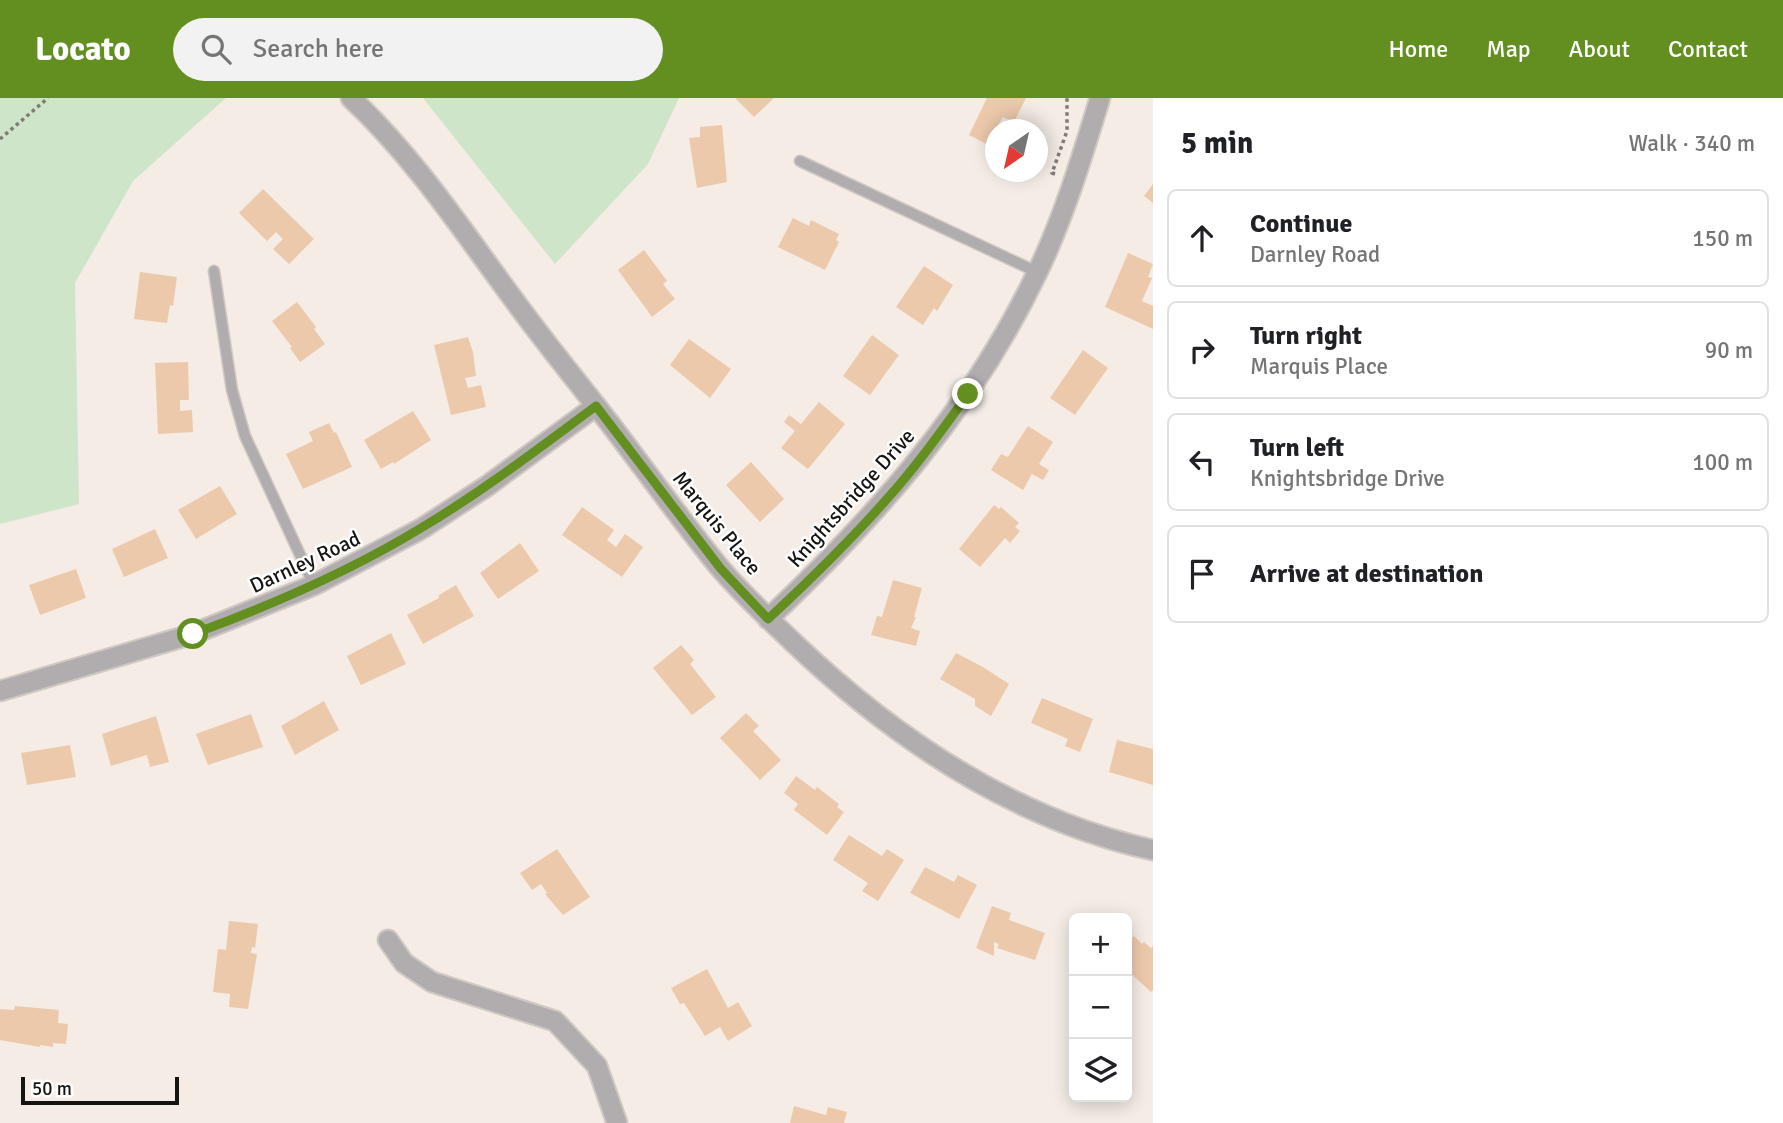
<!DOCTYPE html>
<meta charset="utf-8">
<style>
:root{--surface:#fff;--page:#f2f2f2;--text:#202124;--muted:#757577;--line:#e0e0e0;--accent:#638f21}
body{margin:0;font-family:Signika,sans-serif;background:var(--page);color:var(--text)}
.controls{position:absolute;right:21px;bottom:21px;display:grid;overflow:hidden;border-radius:10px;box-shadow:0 4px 18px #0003}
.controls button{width:63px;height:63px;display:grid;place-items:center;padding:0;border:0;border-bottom:2px solid var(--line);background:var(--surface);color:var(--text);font:35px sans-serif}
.compass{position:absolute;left:985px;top:21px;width:63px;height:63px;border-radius:50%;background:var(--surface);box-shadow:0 4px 18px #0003;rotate:214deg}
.scale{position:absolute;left:21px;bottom:18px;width:158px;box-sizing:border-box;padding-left:7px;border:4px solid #161411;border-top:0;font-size:19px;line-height:24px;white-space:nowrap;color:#161411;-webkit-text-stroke:5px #fff;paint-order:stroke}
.stop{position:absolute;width:21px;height:21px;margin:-16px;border:5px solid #638f21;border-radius:50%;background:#fff}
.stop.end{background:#638f21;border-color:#fff;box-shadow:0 2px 7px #0008}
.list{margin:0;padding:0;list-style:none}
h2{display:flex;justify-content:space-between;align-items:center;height:91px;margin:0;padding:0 28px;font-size:30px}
h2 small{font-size:23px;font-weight:400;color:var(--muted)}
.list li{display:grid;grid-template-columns:46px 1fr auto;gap:21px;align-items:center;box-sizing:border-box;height:98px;margin:0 14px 14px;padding:0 14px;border:2px solid var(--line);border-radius:10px}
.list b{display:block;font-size:26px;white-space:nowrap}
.list p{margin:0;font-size:23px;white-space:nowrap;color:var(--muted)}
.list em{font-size:23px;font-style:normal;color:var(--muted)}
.icon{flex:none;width:38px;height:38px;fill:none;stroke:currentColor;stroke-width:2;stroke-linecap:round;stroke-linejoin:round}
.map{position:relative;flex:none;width:1153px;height:1025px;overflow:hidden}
header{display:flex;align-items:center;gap:42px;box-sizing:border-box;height:98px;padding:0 35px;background:var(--accent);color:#fff}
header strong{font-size:33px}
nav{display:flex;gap:38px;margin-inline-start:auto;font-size:24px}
.search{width:490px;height:63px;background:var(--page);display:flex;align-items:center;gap:18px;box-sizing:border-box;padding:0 24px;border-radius:38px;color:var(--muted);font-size:26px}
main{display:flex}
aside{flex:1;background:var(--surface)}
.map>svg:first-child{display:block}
</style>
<header>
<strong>Locato</strong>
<div class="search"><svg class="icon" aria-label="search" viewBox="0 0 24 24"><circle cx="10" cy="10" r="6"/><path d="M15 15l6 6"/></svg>Search here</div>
<nav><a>Home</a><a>Map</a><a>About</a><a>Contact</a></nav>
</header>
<main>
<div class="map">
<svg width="1153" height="1025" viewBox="0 0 1153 1025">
<rect width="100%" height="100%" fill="#f4ece5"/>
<path fill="#cfe5c9" d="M0 0H226L133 83 75 185 79 406 0 426Z
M423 0H679L648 66 555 166Z"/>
<path fill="#edc9ac" d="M735 0H774L754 19Z
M987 0H1026L1014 24 1003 19 998 27 1006 32H996V51L969 37Z
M722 27 727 84 697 90 689 40 700 39V29Z
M1153 86V105L1144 98Z
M263 91 314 141 289 166 273 151 283 141 276 134 267 143 239 115Z
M793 120 809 128 811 122 839 136 836 142 839 144 825 172 778 149Z
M644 152 667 183 663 186 675 201 652 219 618 172Z
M1128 155 1153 166 1148 179 1152 180 1142 203 1153 208V231L1105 209Z
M924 168 953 187 937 213 934 210 923 227 896 209Z
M140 174 177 179 173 208 170 207 167 225 134 221Z
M297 204 316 229 314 231 325 246 300 264 290 250 292 249 272 223Z
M872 237 899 257 870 297 843 278Z
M468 239 473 254 476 278 465 280 468 290 481 287 486 309 451 317 434 247Z
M689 241 731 271 710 300 670 267Z
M1083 252 1108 270 1075 317 1050 300Z
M188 264 189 302H180V313L192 312 193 334 158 336 155 265Z
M819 304 845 326 808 371 781 350 795 333 784 324 789 317 801 326Z
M413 313 431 342 394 366 393 364 381 371 364 342Z
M329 325 334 335 336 334 352 369 303 391 286 356 313 343 309 334Z
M1028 328 1053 344 1039 366 1049 372 1043 382 1032 376 1023 392 991 372 1001 356 1008 359Z
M751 364 784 401 760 424 726 387Z
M220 388 237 416 196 441 178 412Z
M994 407 999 411 1001 409 1019 425 1015 429 1020 433 1010 445 1005 440 980 469 959 451Z
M582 409 614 432 607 442 616 449 625 436 643 449 622 479 562 437Z
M155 431 168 460 124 479 112 451Z
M520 445 539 473 498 501 480 475Z
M76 471 86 500 40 517 29 487Z
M893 482 922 490 914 519H916L911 530 920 533 916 548 871 537 877 518 882 519Z
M456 487 474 518 423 546 407 517 439 500V497Z
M391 535 406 566 361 587 347 558Z
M681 547 694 562 690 566 716 599 692 617 653 570Z
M956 555 983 569 1009 586 991 618 975 608V601L940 581Z
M1042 600 1093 621 1080 654 1065 648 1068 641 1031 625Z
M324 603 339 632 295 657 281 628Z
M746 615 759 628 753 633 781 662 760 682 720 640Z
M251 616 263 649 208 667 196 636Z
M156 618 169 664 150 669 147 657 111 668 102 636Z
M1117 642 1153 651V687L1109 674Z
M70 647 76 679 27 687 21 655Z
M796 678 815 692 817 689 839 706 837 709 844 714 827 737 794 712 798 706 784 695Z
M849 737 882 758 887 751 904 762 878 803 862 793 868 785 833 762Z
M557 751 590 799 563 817 545 796 547 795 541 786 532 792 520 775Z
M925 769 954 784 958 777 977 787 959 821 910 795Z
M992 808 1011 815 1009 822 1045 835 1035 862 997 850 999 846 994 844V858L976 850Z
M229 823 258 826 255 850 252 849 251 855 257 856 248 911 229 909 230 896 213 894 218 851 226 852Z
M1134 838 1142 846 1144 844 1151 850 1153 848V892L1151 894 1127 872 1129 861 1127 846Z
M707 871 728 910 738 904 752 928 728 943 720 929 705 938 684 905 680 906 671 890Z
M15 908 59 912 58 925 68 926 66 946 53 945V949L40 947V949L0 942V911L14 912Z
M794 1008 826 1017 828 1009 847 1014 844 1025H790Z"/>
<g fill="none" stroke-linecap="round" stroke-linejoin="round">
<defs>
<path id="lane" d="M800 63 1037 174
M214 173 232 292 245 338 314 487"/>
<path id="street" d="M351 0C415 60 462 132 514 202 546 246 581 288 614 331 649 377 683 425 720 470 743 497 770 522 795 546 895 641 1016 722 1153 752
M768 521C877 418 972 311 1037 175 1064 119 1082 59 1100 0
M0 593 193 536 314 487 421 431 487 388 596 308
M388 842 404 865 432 884 555 923 597 968 617 1025"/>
</defs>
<use href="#lane" stroke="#d0c9c3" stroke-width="13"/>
<use href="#street" stroke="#d0c9c3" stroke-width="23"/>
<path stroke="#807b76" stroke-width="3.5" stroke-dasharray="3.5 3.5" stroke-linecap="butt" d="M0 41 48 0
M1055 76 1052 75 1067 33V0"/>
<use href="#lane" stroke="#b1acad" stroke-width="10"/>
<use href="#street" stroke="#b1acad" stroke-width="19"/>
</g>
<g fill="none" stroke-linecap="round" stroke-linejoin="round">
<path stroke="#638f21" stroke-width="9" d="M193 536C272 507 349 474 421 430 482 394 539 350 596 308L721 471 768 521C809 483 849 444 886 402 916 369 942 332 968 296"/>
</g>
<g text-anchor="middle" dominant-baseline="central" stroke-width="5" stroke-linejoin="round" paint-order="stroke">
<g font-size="21" fill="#161411" stroke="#fff">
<text transform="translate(851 400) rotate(-48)">Knightsbridge Drive</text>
<text transform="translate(717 425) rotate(51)">Marquis Place</text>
<text transform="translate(305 464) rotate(-25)">Darnley Road</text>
</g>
</g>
</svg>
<div class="controls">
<button>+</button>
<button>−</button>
<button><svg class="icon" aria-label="layers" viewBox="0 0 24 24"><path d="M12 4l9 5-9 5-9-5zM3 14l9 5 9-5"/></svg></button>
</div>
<svg class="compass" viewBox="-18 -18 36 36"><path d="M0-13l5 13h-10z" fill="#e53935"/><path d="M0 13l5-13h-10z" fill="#757577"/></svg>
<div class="scale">50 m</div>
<div class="stop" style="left:193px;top:536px"></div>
<div class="stop end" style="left:968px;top:296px"></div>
</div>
<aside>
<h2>5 min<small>Walk · 340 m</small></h2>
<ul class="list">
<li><svg class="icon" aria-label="ahead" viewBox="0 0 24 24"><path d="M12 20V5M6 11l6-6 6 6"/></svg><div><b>Continue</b><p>Darnley Road</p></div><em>150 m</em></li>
<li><svg class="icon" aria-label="right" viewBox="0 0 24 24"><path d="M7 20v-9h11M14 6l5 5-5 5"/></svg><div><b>Turn right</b><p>Marquis Place</p></div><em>90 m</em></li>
<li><svg class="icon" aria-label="left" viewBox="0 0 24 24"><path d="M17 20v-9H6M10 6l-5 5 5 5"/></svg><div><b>Turn left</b><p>Knightsbridge Drive</p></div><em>100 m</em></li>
<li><svg class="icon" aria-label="arrive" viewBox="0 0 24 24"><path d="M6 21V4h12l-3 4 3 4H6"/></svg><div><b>Arrive at destination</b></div></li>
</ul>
</aside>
</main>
